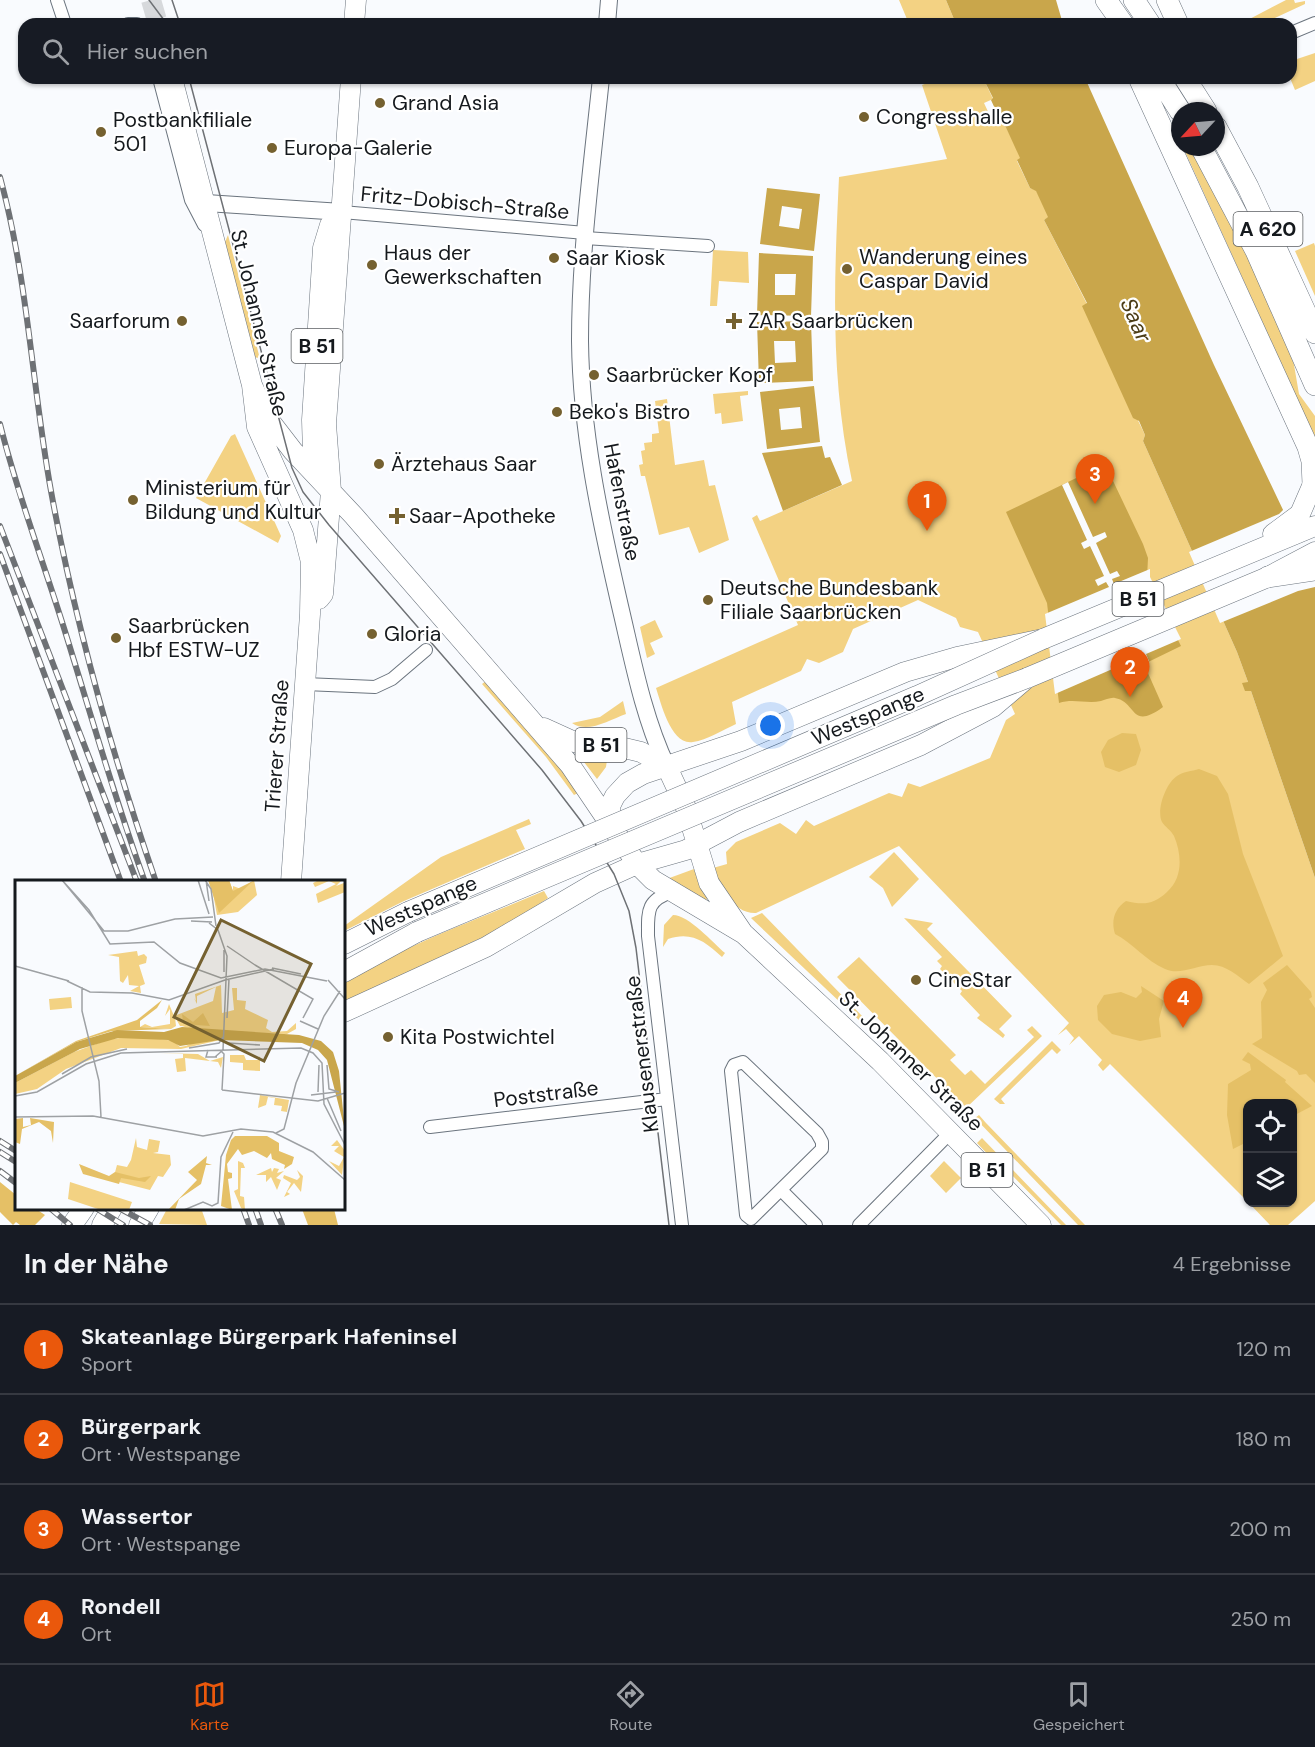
<!DOCTYPE html>
<html lang="de">
<meta charset="utf-8">
<style>
:root{--surface:#171b24;--page:#242831;--text:#f1f3f6;--muted:#9ea1a6;--line:#363941;--accent:#ea580c}
body{margin:0;font-family:"DM Sans",sans-serif;background:var(--page);color:var(--text)}
.controls{position:absolute;right:18px;bottom:18px;display:grid;overflow:hidden;border-radius:12px;box-shadow:0 2px 4px #0004}
.controls button{width:54px;height:54px;display:grid;place-items:center;padding:0;border:0;border-bottom:2px solid var(--line);background:var(--surface);color:var(--text);font:30px sans-serif}
.compass{position:absolute;left:1171px;top:102px;width:54px;height:54px;border-radius:50%;background:var(--surface);box-shadow:0 2px 4px #0004;rotate:244deg}
.you{position:absolute;left:771px;top:726px;width:21px;height:21px;margin:-15px;border:4px solid #fff;border-radius:50%;background:#1a73e8;box-shadow:0 0 0 9px #1a73e833}
.badge{display:grid;place-items:center;width:39px;height:39px;border-radius:50%;background:var(--accent);color:#fff;font-size:20px;font-weight:700}
.pin{position:absolute;translate:-50% -50px;filter:drop-shadow(0 2px 3px #0008)}
.pin::after{content:'';position:absolute;top:32px;width:21px;height:18px;background:inherit;clip-path:polygon(0 0,100% 0,50% 100%)}
.list{margin:0;padding:0;list-style:none}
h2{display:flex;justify-content:space-between;align-items:center;height:78px;margin:0;padding:0 24px;font-size:26px}
h2 small{font-size:20px;font-weight:400;color:var(--muted)}
.list li{display:grid;grid-template-columns:39px 1fr auto;gap:18px;align-items:center;box-sizing:border-box;height:90px;padding:0 24px;border-top:2px solid var(--line)}
.list b{display:block;font-size:22px;white-space:nowrap}
.list p{margin:0;font-size:20px;white-space:nowrap;color:var(--muted)}
.list em{font-size:20px;font-style:normal;color:var(--muted)}
.icon{flex:none;width:33px;height:33px;fill:none;stroke:currentColor;stroke-width:2;stroke-linecap:round;stroke-linejoin:round}
.map{position:relative;flex:none;width:1315px;height:1225px;overflow:hidden}
.search{position:absolute;background:var(--surface);box-shadow:0 2px 4px #0004;left:18px;right:18px;top:18px;height:66px;display:flex;align-items:center;gap:15px;box-sizing:border-box;padding:0 21px;border-radius:18px;color:var(--muted);font-size:22px}
.sheet{height:438px;background:var(--surface)}
nav{display:flex;justify-content:space-around;align-items:center;box-sizing:border-box;height:84px;border-top:2px solid var(--line);background:var(--surface);font-size:16px;color:var(--muted)}
nav a{display:grid;justify-items:center;gap:3px}
nav .on{color:var(--accent)}
.map>svg:first-child{display:block}
</style>
<div class="map">
<svg width="1315" height="1225" viewBox="0 0 1315 1225">
<rect width="100%" height="100%" fill="#f9fbfe"/>
<path fill="#f3d283" d="M899 0H946L956 24H909Z
M1286 0H1294L1295 3 1305 1V4L1262 24H1240Z
M1315 53V81L1295 90 1290 78 1291 61Z
M940 78H983L993 99 984 103 991 118 1000 114 1021 158 1017 161 1030 188 1036 190 1049 217 1044 220 1087 304 1083 306 1145 435 1143 441 1237 652 1248 682 1245 691H1251L1315 878V1201L1288 1225H1270L1248 1202H1292V1104H1248V1202L1110 1064 1103 1071 1098 1065 1102 1060 1079 1036 1069 1045 1074 1038 1066 1029 1058 1035 1069 1023 899 846 756 913C733 914 720 886 713 868L727 864 726 852 736 842 780 823 796 834 806 820 814 826 889 793 902 797 908 783 920 787 990 758 1006 720 1015 714 978 632 960 627 956 618 918 600 853 629 843 652 819 663 807 659 801 671 732 702 736 724C723 730 707 740 693 742 671 746 661 703 656 688L798 625 752 518 757 515 760 521 852 481C830 377 834 283 839 177L947 159 922 85Z
M1183 147H1191L1242 245 1293 359 1299 394 1315 416V438Z
M228 235 260 359 255 357 225 242Z
M1314 243 1315 246V296L1295 251Z
M713 250 748 252 749 283 719 281 717 306H710Z
M748 391V395L740 396 743 421 722 424 721 413 715 414 713 394Z
M667 399 675 465 704 460 709 486 715 485 729 540 699 553 689 527 659 535 645 476H641L639 465 643 464 641 451 645 450 644 443 652 442V434L659 433 655 401Z
M235 434 281 536 278 543 196 498 231 436Z
M655 620 663 637 650 643 655 654 647 658 640 627Z
M486 681 580 792 574 795 546 757 482 684Z
M623 701 626 714C609 720 588 734 572 723L600 717Z
M577 753H608L606 767 597 779Z
M529 819 531 824 516 830 525 849 404 901 344 931V926L441 857Z
M894 852 919 879 892 907 883 888 869 877Z
M694 869 707 898 706 901 664 880Z
M544 891 548 898 507 926 344 1002V983C405 944 477 920 544 891Z
M762 913 863 1017 860 1021 751 918Z
M673 915C689 915 713 943 725 953L722 957C705 941 691 931 668 939L663 947 664 925Z
M904 918 933 923 927 929 1012 1016 999 1029 1005 1035 1003 1038 977 1018 980 1015 960 994 962 991 940 969 942 966 937 961 942 957Z
M859 957 956 1055 950 1060 965 1075 971 1070 985 1084 1034 1037 1027 1030 1032 1026 1042 1036 966 1108 837 977Z
M1052 1041 1061 1050 1057 1054 1052 1049 1001 1099 1005 1104H1000L994 1099Z
M979 1115 986 1123 1085 1225H1078L975 1118Z
M982 1138 1066 1225H1061L996 1159 993 1160 977 1143Z
M944 1161 961 1178 946 1193 930 1176Z
M201 1208 207 1225 159 1224 167 1209Z"/>
<path fill="#e5c066" d="M1122 733 1136 734 1141 750 1136 765 1119 772 1105 767 1101 752 1108 740Z
M1199 769 1217 776 1228 794 1243 854 1283 956 1249 984C1238 976 1226 965 1212 965 1196 965 1180 976 1165 969 1146 961 1133 943 1115 934 1111 921 1114 909 1126 901 1143 905 1153 905 1167 892 1183 878 1182 855 1174 836 1171 830 1165 827 1162 822 1156 810 1166 783 1177 776 1182 772 1192 771 1199 769Z
M1287 965 1311 992 1312 997 1309 999 1315 1008V1083L1306 1074 1299 1075 1297 1071 1252 1044 1262 1038 1261 1002 1267 990 1263 983Z
M1141 986 1164 1001 1159 1019 1161 1037 1140 1041 1112 1034 1098 1020 1097 1006 1104 995 1121 992 1136 998 1142 992Z
M1248 1052 1286 1080 1285 1082 1312 1106 1293 1116 1292 1104H1248L1247 1142 1233 1149 1227 1115 1228 1084 1251 1070 1250 1064 1242 1060Z
M0 1182 16 1195V1208L36 1209 45 1215 35 1225H20L16 1222 13 1225 0 1212Z
M302 1209H334L338 1225H308Z"/>
<path fill="#c9a64b" fill-rule="evenodd" d="M946 0H1056L1063 24H956Z
M983 78H1085L1214 365 1315 577V878L1251 691H1245L1242 683 1248 682 1237 652 1143 441 1145 435 1139 421 1133 418 1082 306 1087 303 1044 220 1048 217 1036 191 1030 188 1017 160 1020 158 998 110 996 111 991 100 993 98Z
M767 188 820 194 814 251 760 244ZM782 206 802 209 799 229 779 226Z
M759 253 813 256 811 316 757 315ZM775 274H796L795 295H775Z
M811 321 813 381 759 383 757 322ZM774 341H795L796 362 775 363Z
M814 386 820 442 767 449 760 392ZM800 407 802 428 781 430 779 409Z
M822 446 825 458 830 457 842 485 783 511 762 453Z
M1105 464 1143 544 1148 558 1147 578 1181 646 1144 664 1163 707C1130 731 1137 702 1115 698 1111 697 1105 700 1101 701 1086 704 1073 698 1059 703L1047 603 1006 512Z"/>
<path fill="#f9fbfe" d="M1068 482 1093 537 1105 532 1107 537 1096 543 1110 574 1117 571 1120 576 1112 579 1114 584 1150 569V577L1181 639 1146 654 1149 661 1144 663 1140 657 1055 694 1045 614 1109 587 1106 582 1098 586 1095 580 1104 576 1090 546 1084 549 1081 543 1087 540 1062 485Z
M1285 508 1315 570V587L1298 591 1220 623 1189 552 1279 514Z"/>
<g fill="none" stroke-linecap="round" stroke-linejoin="round">
<path stroke="#d7d9dc" stroke-width="20" stroke-dasharray="20 10" stroke-linecap="butt" d="M151 0 158 24"/>
<defs>
<path id="street" d="M57 0 65 24
M128 24H137
M1291 33 1315 23
M159 78 191 200 204 225
M342 212 585 233
M585 238 708 246
M305 684 375 687 392 679 426 650
M672 892C646 900 648 912 648 936L682 1225
M743 1062 817 1133 822 1142V1149L751 1219 746 1215 731 1071 734 1065Z
M430 1127 667 1099
M781 1190 816 1225
M859 1225 951 1132"/>
<path id="secondary" d="M607 24 609 0
M601 78C592 165 580 253 580 341 581 431 600 519 620 606 633 661 643 716 667 767
M206 203 342 212"/>
<path id="primary" d="M354 24 356 0
M172 78 252 385 257 427 303 530 311 562 310 614 291 882
M252 385 266 416 293 451 354 516 570 765 637 864 653 880 744 934 880 1061 1041 1225
M321 477 313 454 312 420 323 248 330 225 339 215
M1273 534 1300 514 1313 484
M319 599 323 594 331 491 326 424 351 78
M544 728 577 743 616 746 641 752 667 767 686 808 709 883 743 933
M610 824V806L615 796 627 783 643 774 741 741 905 672 957 657 1043 639 1315 526
M344 944 408 912
M344 972 417 932
M344 1012 486 947 595 883 637 864 686 850 739 822 921 745 993 707 1027 678 1268 577 1315 552
M72 1225 84 1208
M102 1225 112 1208
M139 1225 149 1208"/>
<path id="highway" d="M1106 0 1123 24
M1134 0 1150 24
M1167 0 1178 24
M1139 78 1308 447 1312 461 1313 484
M1159 78 1180 111
M1185 78 1206 111
M1216 127 1248 187 1315 333
M1201 147 1256 251 1315 385
M1268 577 1315 570"/>
</defs>
<use href="#street" stroke="#6b747e" stroke-width="14"/>
<use href="#secondary" stroke="#6b747e" stroke-width="18"/>
<use href="#primary" stroke="#6b747e" stroke-width="21"/>
<use href="#highway" stroke="#6b747e" stroke-width="22"/>
<use href="#street" stroke="#fff" stroke-width="12"/>
<use href="#secondary" stroke="#fff" stroke-width="16"/>
<use href="#primary" stroke="#fff" stroke-width="20"/>
<use href="#highway" stroke="#fff" stroke-width="21"/>
<path stroke="#6e7175" stroke-width="1.5" d="M149 0 167 24
M172 0 180 24
M189 78 292 468 303 492 329 525 542 770 581 821 614 874 629 911 636 948 669 1225"/>
<defs>
<path id="rail" d="M0 177C28 280 32 386 51 491 75 623 112 754 156 882
M0 424C17 493 42 558 63 625 90 711 114 797 145 882
M0 526 137 882
M0 554 121 882
M0 1141 16 1151
M0 1152 16 1162
M0 1171 16 1183
M50 1208 70 1225
M96 1208 123 1225
M119 1208 150 1225
M243 1208 249 1225
M255 1208 261 1225
M275 1208 282 1225"/>
</defs>
<use href="#rail" stroke="#6e7175" stroke-width="6"/>
<use href="#rail" stroke="#fff" stroke-width="4" stroke-dasharray="11" stroke-linecap="butt"/>
<defs>
<path id="primary-bridge" d="M408 912 917 696 1043 639
M417 932 956 705 1027 678"/>
</defs>
<use href="#primary-bridge" stroke="#6b747e" stroke-width="21" stroke-linecap="butt"/>
<use href="#primary-bridge" stroke="#fff" stroke-width="20"/>
</g>
<g fill="#756130" stroke="#fff" stroke-width="2">
<circle cx="380" cy="103" r="6"/>
<circle cx="864" cy="117" r="6"/>
<circle cx="101" cy="132" r="6"/>
<circle cx="272" cy="148" r="6"/>
<circle cx="554" cy="258" r="6"/>
<circle cx="372" cy="265" r="6"/>
<circle cx="847" cy="269" r="6"/>
<circle cx="182" cy="321" r="6"/>
<path d="M731 312h6v6h6v6h-6v6h-6v-6h-6v-6h6z"/>
<circle cx="594" cy="375" r="6"/>
<circle cx="557" cy="412" r="6"/>
<circle cx="379" cy="464" r="6"/>
<circle cx="133" cy="500" r="6"/>
<path d="M394 507h6v6h6v6h-6v6h-6v-6h-6v-6h6z"/>
<circle cx="708" cy="600" r="6"/>
<circle cx="372" cy="634" r="6"/>
<circle cx="116" cy="638" r="6"/>
<circle cx="916" cy="980" r="6"/>
<circle cx="388" cy="1037" r="6"/>
</g>
<g text-anchor="middle" dominant-baseline="central" stroke-width="4.5" stroke-linejoin="round" paint-order="stroke">
<g fill="#fff" stroke="#5b5e61" stroke-width="1.5">
<rect x="1233.5" y="212" width="69" height="34" rx="4.5"/>
<rect x="291.5" y="329" width="51" height="34" rx="4.5"/>
<rect x="1112.5" y="582" width="51" height="34" rx="4.5"/>
<rect x="575.5" y="728" width="51" height="34" rx="4.5"/>
<rect x="961.5" y="1153" width="51" height="34" rx="4.5"/>
</g>
<g font-size="20" font-weight="bold" fill="#15191d">
<text x="1268" y="229">A 620</text>
<text x="317" y="346">B 51</text>
<text x="1138" y="599">B 51</text>
<text x="601" y="745">B 51</text>
<text x="987" y="1170">B 51</text>
</g>
<g font-size="21" fill="#15191d" stroke="#fff" text-anchor="start">
<text x="392" y="103">Grand Asia</text>
<text x="876" y="117">Congresshalle</text>
<text x="113" y="120">Postbankfiliale<tspan x="113" dy="24">501</tspan></text>
<text x="284" y="148">Europa-Galerie</text>
<text x="384" y="253">Haus der<tspan x="384" dy="24">Gewerkschaften</tspan></text>
<text x="859" y="257">Wanderung eines<tspan x="859" dy="24">Caspar David</tspan></text>
<text x="566" y="258">Saar Kiosk</text>
<text x="170" y="321" text-anchor="end">Saarforum</text>
<text x="748" y="321">ZAR Saarbrücken</text>
<text x="606" y="375">Saarbrücker Kopf</text>
<text x="569" y="412">Beko's Bistro</text>
<text x="391" y="464">Ärztehaus Saar</text>
<text x="145" y="488">Ministerium für<tspan x="145" dy="24">Bildung und Kultur</tspan></text>
<text x="409" y="516">Saar-Apotheke</text>
<text x="720" y="588">Deutsche Bundesbank<tspan x="720" dy="24">Filiale Saarbrücken</tspan></text>
<text x="128" y="626">Saarbrücken<tspan x="128" dy="24">Hbf ESTW-UZ</tspan></text>
<text x="384" y="634">Gloria</text>
<text x="928" y="980">CineStar</text>
<text x="400" y="1037">Kita Postwichtel</text>
</g>
<g font-size="21" fill="#15191d" stroke="#fff">
<text transform="translate(465 203) rotate(5)">Fritz-Dobisch-Straße</text>
<text transform="translate(259 323) rotate(77)">St. Johanner Straße</text>
<text transform="translate(622 502) rotate(79)">Hafenstraße</text>
<text transform="translate(868 716) rotate(-23)">Westspange</text>
<text transform="translate(277 746) rotate(-86)">Trierer Straße</text>
<text transform="translate(421 906) rotate(-24)">Westspange</text>
<text transform="translate(642 1054) rotate(-97)">Klausenerstraße</text>
<text transform="translate(911 1061) rotate(44)">St. Johanner Straße</text>
<text transform="translate(546 1094) rotate(-7)">Poststraße</text>
</g>
<g font-size="22" font-style="italic" fill="#4b3c16" stroke="#fff">
<text transform="translate(1136 320) rotate(66)">Saar</text>
</g>
</g>
<g transform="translate(15 880)">
<rect width="330" height="330" fill="#f9fbfe"/>
<path d="M214 0 218 11V6L226 9 239 0 242 15 223 32 202 35 197 8ZM304 0H327L321 6 329 3 330 12 303 23 301 14 321 4 314 1 300 7 298 3ZM122 71 123 76 129 74 132 77 131 83 124 85 130 104 125 106 126 113 115 111 124 106 114 105 113 95 108 103 105 101 104 77 93 75ZM206 105 207 133 219 130 217 108H222V120L231 121 230 129 253 140 251 148 257 152 272 151 281 143V149L272 154 204 152 167 147 170 146H165L160 137 161 146 156 149 125 147 130 144 137 147 155 144V129L150 136 154 124 159 136 198 121 201 107 182 116V124L179 118 181 121 180 114ZM56 117 57 128 35 130 34 119ZM124 156 159 161 165 167 187 163 171 166 179 162 205 160 166 169 106 168 51 189 22 209 0 214V203L59 172 95 159ZM145 173 183 174 195 181 208 177 206 188 203 182 170 178 171 191 162 192 160 179 168 178V174ZM215 175H229L231 180H243L245 176V191L228 190V183L215 182ZM245 215 274 220 272 232 266 231 267 226 259 225 260 218 253 217 251 225 243 228ZM121 258 122 267 132 270 134 259 145 261 143 272 138 273 155 275 156 285 148 297 143 296 135 310 104 302 105 298 99 296 102 285 112 287 116 280ZM322 260 330 271 327 295 314 281 324 286 329 277 319 271 324 266H316ZM223 281 228 283 230 288H226L225 316 229 317 230 330 226 328 219 311 223 309ZM256 288 257 292 259 288 264 289 262 293 269 291 261 298 266 300 262 310 256 297 251 302V295H241ZM282 290 288 296 286 312 279 303 272 312 275 314 269 317 276 303 268 298 269 295 282 300 285 297ZM55 302 117 322 114 330H86L53 319Z" fill="#f3d283"/>
<path d="M193 0H214L218 11 238 1 204 33ZM147 120 142 128 125 141V147L156 149 97 151 61 162 0 196 61 161 122 140ZM188 133 195 146 168 144 172 140 168 141 167 134 178 142ZM8 238V247L16 245 15 238 39 242 38 263 36 251 24 242 7 249 5 264 0 262V239ZM252 256 264 263V271L279 277 277 284 269 289 270 285 257 279 256 273 252 278 239 271 227 275 223 269 212 284 213 292 217 293V298L213 299 217 330 206 326 211 275 216 260 220 256ZM192 276 191 283 197 285H191L186 304 164 319 160 330 154 329 182 300 173 292ZM64 284 94 296 100 292 124 298 136 296 130 302 106 298 104 304 68 294Z" fill="#e5c066"/>
<path d="M167 147 284 155 306 161 318 172 324 191 330 250 312 180 303 170 287 163 205 160 165 166 153 160 103 158 65 169 0 203V196L61 162 102 150 149 152Z" fill="#c9a64b"/>
<path fill="none" stroke="#9ea1a4" stroke-width="1.5" d="M47 0 89 51H113L160 39 198 37M47 0 74 30 95 64 139 62 165 83 206 98 250 89 312 101M183 0 194 34M190 0 196 9 201 46M191 0 194 21M176 41 197 42M194 43 203 50 212 76 208 170 200 177M212 66 240 85M209 70V92M240 85 298 119 288 138M0 86 54 101M257 88 286 94M313 100 330 119M52 101 75 112 117 113 154 120 210 100 259 89M67 107V131L84 201 86 237M212 138 214 99M285 141 303 149M213 163 245 165M174 168 204 163 208 157M193 170 191 177H202M205 170 209 174 207 210M312 185 314 209 324 212M47 194 76 177 112 169M281 203 309 136 325 111M207 210 303 221 330 213M303 212 304 185M296 215 321 212M0 216 22 212 71 184 106 173 286 168 298 173 307 183 309 224 330 265M312 218 326 251M78 236 188 256 226 249 258 252 298 272 330 300M0 237 78 236M261 253 269 249 281 203M169 330 188 322 197 326 203 323 206 277 218 252"/>
<path fill="#756130" fill-opacity="0.15" stroke="#756130" stroke-width="3" d="M206 40 296 84 249 181 159 137Z"/>
<rect width="330" height="330" fill="none" stroke="#15191d" stroke-width="3"/>
</g>
</svg>
<div class="controls">
<button><svg class="icon" aria-label="locate" viewBox="0 0 24 24"><circle cx="12" cy="12" r="6"/><path d="M12 2v4M12 18v4M2 12h4M18 12h4"/></svg></button>
<button><svg class="icon" aria-label="layers" viewBox="0 0 24 24"><path d="M12 4l9 5-9 5-9-5zM3 14l9 5 9-5"/></svg></button>
</div>
<svg class="compass" viewBox="-18 -18 36 36"><path d="M0-13l5 13h-10z" fill="#e53935"/><path d="M0 13l5-13h-10z" fill="#9ea1a6"/></svg>
<div class="you"></div>
<div class="pin badge" style="left:927px;top:531px">1</div>
<div class="pin badge" style="left:1130px;top:697px">2</div>
<div class="pin badge" style="left:1095px;top:504px">3</div>
<div class="pin badge" style="left:1183px;top:1028px">4</div>
<div class="search"><svg class="icon" aria-label="search" viewBox="0 0 24 24"><circle cx="10" cy="10" r="6"/><path d="M15 15l6 6"/></svg>Hier suchen</div>
</div>
<section class="sheet">
<h2>In der Nähe<small>4 Ergebnisse</small></h2>
<ul class="list">
<li><span class="badge">1</span><div><b>Skateanlage Bürgerpark Hafeninsel</b><p>Sport</p></div><em>120 m</em></li>
<li><span class="badge">2</span><div><b>Bürgerpark</b><p>Ort · Westspange</p></div><em>180 m</em></li>
<li><span class="badge">3</span><div><b>Wassertor</b><p>Ort · Westspange</p></div><em>200 m</em></li>
<li><span class="badge">4</span><div><b>Rondell</b><p>Ort</p></div><em>250 m</em></li>
</ul>
</section>
<nav>
<a class="on"><svg class="icon" aria-label="map" viewBox="0 0 24 24"><path d="M3 6l6-2 6 2 6-2v14l-6 2-6-2-6 2zM9 4v14M15 6v14"/></svg>Karte</a>
<a><svg class="icon" aria-label="directions" viewBox="0 0 24 24"><path d="M12 3l9 9-9 9-9-9zM9 14v-3h6M13 9l2 2-2 2"/></svg>Route</a>
<a><svg class="icon" aria-label="saved" viewBox="0 0 24 24"><path d="M7 4h10v16l-5-4-5 4z"/></svg>Gespeichert</a>
</nav>
